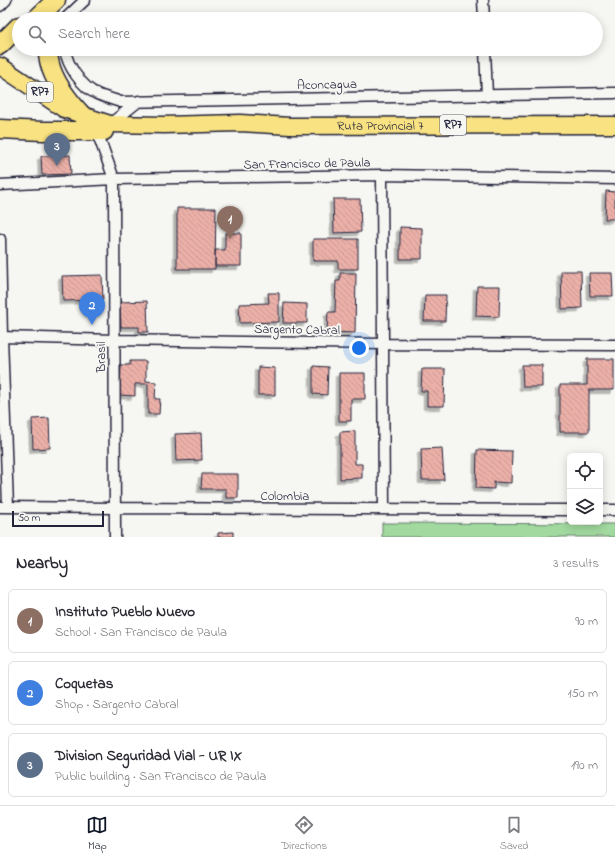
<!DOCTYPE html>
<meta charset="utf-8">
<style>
:root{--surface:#fff;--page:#f2f2f3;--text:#2b2b33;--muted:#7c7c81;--line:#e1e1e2;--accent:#111827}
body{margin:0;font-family:"Indie Flower",sans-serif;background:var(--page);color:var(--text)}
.controls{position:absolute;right:12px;bottom:12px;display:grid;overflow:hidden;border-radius:6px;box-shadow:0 2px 10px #0003}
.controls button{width:36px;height:36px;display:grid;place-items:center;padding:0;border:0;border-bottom:1px solid var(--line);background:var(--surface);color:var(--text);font:20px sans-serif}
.scale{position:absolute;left:12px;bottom:10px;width:92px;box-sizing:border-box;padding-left:4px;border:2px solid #22223b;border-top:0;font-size:11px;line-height:14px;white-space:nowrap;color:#22223b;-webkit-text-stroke:3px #f6f6f2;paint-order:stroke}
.you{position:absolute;left:359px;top:348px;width:14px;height:14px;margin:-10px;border:3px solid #fff;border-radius:50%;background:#1a73e8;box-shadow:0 0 0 6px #1a73e833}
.badge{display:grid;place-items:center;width:26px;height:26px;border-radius:50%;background:var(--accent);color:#fff;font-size:13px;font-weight:700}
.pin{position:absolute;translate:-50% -33px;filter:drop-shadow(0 1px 2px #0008)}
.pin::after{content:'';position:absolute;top:21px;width:14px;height:12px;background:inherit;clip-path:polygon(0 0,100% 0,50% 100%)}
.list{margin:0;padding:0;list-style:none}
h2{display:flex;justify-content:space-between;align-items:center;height:52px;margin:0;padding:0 16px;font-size:17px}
h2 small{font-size:13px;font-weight:400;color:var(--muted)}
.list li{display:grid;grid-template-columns:26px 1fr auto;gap:12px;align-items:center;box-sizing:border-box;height:64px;margin:0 8px 8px;padding:0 8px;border:1px solid var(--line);border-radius:6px}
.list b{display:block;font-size:15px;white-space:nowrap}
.list p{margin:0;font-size:13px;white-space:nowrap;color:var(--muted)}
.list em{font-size:13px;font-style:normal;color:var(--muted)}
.icon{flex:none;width:22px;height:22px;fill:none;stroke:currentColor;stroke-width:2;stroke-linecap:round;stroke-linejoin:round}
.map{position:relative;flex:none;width:615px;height:537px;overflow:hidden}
.search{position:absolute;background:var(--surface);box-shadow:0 2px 10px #0003;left:12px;right:12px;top:12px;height:44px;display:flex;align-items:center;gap:10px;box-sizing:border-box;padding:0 14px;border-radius:22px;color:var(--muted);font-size:15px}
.sheet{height:268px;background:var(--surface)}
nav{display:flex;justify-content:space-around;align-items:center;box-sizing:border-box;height:56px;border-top:1px solid var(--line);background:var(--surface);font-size:11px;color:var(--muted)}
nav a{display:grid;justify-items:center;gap:2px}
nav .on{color:var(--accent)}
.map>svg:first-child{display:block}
</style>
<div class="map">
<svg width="615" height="537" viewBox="0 0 615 537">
<defs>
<pattern id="building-back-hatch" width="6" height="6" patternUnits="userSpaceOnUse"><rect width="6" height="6" fill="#ebb0a8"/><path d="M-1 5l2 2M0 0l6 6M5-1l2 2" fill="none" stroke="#c99792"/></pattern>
<filter id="shadow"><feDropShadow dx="-3.5" dy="3.5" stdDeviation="0" flood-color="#0004"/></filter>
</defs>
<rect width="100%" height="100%" fill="#f6f6f2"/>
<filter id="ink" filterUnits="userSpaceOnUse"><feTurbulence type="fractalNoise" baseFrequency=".025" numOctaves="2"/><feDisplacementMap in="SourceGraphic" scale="8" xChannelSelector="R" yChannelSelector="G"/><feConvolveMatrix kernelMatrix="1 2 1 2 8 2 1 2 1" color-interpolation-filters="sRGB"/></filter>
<g filter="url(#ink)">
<path fill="#a1d99e" stroke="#627e6c" d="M382 523 615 524V537H382Z"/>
<path fill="url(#building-back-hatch)" stroke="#22223b" filter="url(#shadow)" d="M70 155 71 174 42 175 41 156Z
M606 191 615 192V219H605Z
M333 199H360L361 232 334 233Z
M177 208H216L215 269H177Z
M400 227 422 228V259H400Z
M225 233H241V266H215V250H225Z
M313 239H358V269H338V261H313Z
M561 271H581L582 308 562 309Z
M340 273H356L355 333 327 332 328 312H335L336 281H340Z
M589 273H612L613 296H590Z
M102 275 103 300 63 301 62 276Z
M477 286H500L499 317 476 316Z
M268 293H279V322L240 323 239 304 269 303Z
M425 295H446L445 321H424Z
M147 301 148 332H139V327H121L120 302Z
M284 303 307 304V323H283Z
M587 359H614V390H589V432H560V385H587Z
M130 361H146V381L156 382 155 399H160L159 414H148V384H135V396L120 395 121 365H130Z
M522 365H542V387H523Z
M313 366 328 367 327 395 313 394Z
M258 367 275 368V395H258Z
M422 369H445L444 406H427V391H421Z
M339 373H365V399H351V421H339Z
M49 418 50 448 33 449 32 419Z
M355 431V464H362V478L340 479V432Z
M201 433 202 460 176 461 175 434Z
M442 448 444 480H422L421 449Z
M477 450 512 451 511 483 494 482V489L476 488Z
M202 474H238V498H226V489H201Z
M233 532V537H218V533Z"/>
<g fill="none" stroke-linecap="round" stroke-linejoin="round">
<defs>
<path id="street" d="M483 0 484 19
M0 6 6 0
M65 19 85 0
M65 49C67 66 82 87 97 94 104 97 113 99 120 102L615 93
M485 49 487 96
M382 175 384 509
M0 185 114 179 382 175 615 179
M0 239 2 337 8 507
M2 337 114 340 383 344 615 345
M0 507 115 508 570 510
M600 510H615
M115 537 114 179 100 140 104 131 110 124 139 101"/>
<g id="primary">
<path id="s1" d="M0 66 64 109 110 124 164 125 240 123 290 126 615 125"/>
</g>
<path id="highway" d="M36 19 56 0
M0 45 19 26
M47 49C48 55 49 62 51 68 57 86 69 101 82 115
M0 129 43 131H104"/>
</defs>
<use href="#street" stroke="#22223b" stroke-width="13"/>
<use href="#primary" stroke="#22223b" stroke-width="19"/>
<use href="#highway" stroke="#22223b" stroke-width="21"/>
<use href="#street" stroke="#f6f6f2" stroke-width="10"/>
<use href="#primary" stroke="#f8e281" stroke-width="16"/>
<use href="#highway" stroke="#f8e281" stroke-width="18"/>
</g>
</g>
<g text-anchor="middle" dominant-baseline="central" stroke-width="4" stroke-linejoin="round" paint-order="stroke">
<g fill="#f6f6f2" stroke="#626272" stroke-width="1">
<rect x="27" y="82" width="26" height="20" rx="3"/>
<rect x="440" y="115" width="26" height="20" rx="3"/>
</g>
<g font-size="12" font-weight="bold" fill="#22223b">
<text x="40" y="92">RP7</text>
<text x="453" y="125">RP7</text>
</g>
<g font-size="13" fill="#22223b" stroke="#f6f6f2">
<text transform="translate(327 85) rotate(-1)">Aconcagua</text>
<text stroke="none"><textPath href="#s1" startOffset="396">Ruta Provincial 7</textPath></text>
<text transform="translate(307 164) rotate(-1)">San Francisco de Paula</text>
<text transform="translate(297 330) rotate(1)">Sargento Cabral</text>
<text transform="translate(101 357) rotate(-90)">Brasil</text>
<text x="285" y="496">Colombia</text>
</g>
</g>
</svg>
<div class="controls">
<button><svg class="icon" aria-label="locate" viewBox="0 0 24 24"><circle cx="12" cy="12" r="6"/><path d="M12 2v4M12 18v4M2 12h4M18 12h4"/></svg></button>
<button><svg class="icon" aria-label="layers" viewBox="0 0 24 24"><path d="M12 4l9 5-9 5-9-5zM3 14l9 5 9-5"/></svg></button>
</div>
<div class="scale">50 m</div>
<div class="you"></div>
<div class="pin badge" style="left:230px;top:239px;background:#8d6e63">1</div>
<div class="pin badge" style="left:92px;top:325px;background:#3f7fe0">2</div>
<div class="pin badge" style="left:57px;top:166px;background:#5c6f8a">3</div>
<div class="search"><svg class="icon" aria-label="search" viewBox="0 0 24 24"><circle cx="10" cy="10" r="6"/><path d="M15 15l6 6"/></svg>Search here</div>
</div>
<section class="sheet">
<h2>Nearby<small>3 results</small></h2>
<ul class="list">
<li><span class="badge" style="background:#8d6e63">1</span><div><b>Instituto Pueblo Nuevo</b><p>School · San Francisco de Paula</p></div><em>90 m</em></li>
<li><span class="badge" style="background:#3f7fe0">2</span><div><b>Coquetas</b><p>Shop · Sargento Cabral</p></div><em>150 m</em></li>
<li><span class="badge" style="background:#5c6f8a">3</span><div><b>Division Seguridad Vial - UR IX</b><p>Public building · San Francisco de Paula</p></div><em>190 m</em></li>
</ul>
</section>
<nav>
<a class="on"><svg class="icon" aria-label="map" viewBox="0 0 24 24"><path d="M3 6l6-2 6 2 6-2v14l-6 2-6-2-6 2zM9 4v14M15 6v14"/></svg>Map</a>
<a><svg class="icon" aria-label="directions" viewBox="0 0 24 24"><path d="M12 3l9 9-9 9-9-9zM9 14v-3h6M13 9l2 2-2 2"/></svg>Directions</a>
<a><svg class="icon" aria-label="saved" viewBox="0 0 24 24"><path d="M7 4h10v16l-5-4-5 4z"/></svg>Saved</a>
</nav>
